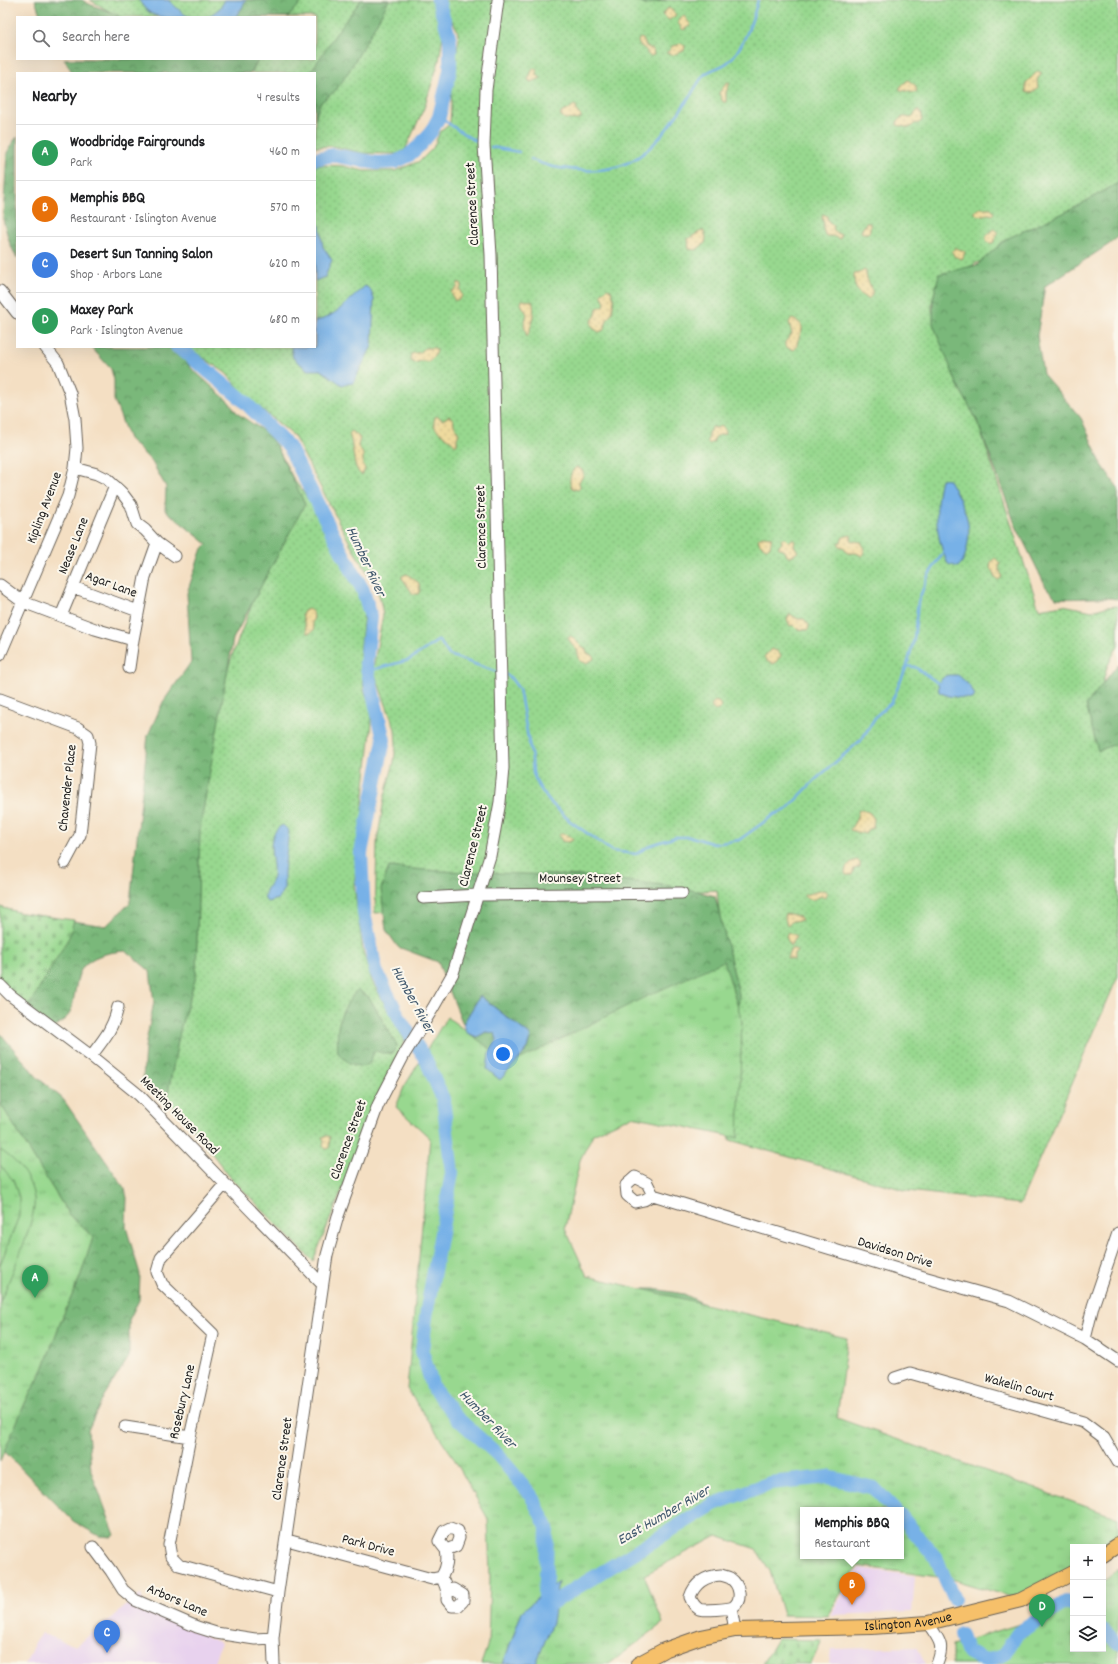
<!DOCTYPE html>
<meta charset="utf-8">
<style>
:root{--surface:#fff;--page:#f6f6f6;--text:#202124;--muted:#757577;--line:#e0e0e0;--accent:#111827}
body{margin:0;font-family:Dekko,sans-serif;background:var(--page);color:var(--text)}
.controls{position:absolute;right:12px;bottom:12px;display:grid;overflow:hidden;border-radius:0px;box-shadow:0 4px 16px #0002}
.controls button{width:36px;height:36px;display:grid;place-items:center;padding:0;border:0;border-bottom:1px solid var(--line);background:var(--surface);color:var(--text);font:20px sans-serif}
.you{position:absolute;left:503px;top:1054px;width:14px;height:14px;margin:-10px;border:3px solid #fff;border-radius:50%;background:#1a73e8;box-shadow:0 0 0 6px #1a73e833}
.badge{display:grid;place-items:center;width:26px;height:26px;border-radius:50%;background:var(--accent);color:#fff;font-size:13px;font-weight:700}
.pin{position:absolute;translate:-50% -33px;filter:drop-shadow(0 1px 2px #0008)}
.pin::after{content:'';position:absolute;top:21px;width:14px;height:12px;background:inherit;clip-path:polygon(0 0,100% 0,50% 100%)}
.popup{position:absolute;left:800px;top:1507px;width:104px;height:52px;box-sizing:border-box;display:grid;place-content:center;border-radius:0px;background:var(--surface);filter:drop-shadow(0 1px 3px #0005);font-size:13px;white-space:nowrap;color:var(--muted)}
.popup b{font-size:15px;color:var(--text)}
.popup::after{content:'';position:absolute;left:50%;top:100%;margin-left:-8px;border:8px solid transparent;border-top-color:var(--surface)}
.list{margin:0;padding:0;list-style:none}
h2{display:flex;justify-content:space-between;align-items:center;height:52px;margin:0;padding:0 16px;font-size:17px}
h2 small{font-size:13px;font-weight:400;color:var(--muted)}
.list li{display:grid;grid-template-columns:26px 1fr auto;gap:12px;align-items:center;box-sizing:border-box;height:56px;padding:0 16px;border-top:1px solid var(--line)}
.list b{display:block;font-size:15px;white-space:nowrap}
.list p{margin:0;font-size:13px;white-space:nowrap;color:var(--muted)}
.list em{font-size:13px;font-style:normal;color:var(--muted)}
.icon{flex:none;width:22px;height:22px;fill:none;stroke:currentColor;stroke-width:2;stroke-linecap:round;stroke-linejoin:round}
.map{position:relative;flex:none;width:1118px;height:1664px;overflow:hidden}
.search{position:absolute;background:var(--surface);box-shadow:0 4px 16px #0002;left:16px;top:16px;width:300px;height:44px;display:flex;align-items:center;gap:10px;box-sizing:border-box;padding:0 14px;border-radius:0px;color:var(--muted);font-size:15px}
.panel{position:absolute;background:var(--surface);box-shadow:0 4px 16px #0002;left:16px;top:72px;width:300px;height:276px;border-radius:0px}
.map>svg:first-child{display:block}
</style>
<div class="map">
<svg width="1118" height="1664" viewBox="0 0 1118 1664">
<defs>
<pattern id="grass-dots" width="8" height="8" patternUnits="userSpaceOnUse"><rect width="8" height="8" fill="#98d88f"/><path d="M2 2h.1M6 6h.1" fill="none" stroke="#82b97b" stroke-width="1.8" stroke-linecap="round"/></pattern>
<pattern id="forest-crowns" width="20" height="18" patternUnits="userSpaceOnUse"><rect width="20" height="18" fill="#7ab87a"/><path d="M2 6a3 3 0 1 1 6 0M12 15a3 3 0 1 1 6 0" fill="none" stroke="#639563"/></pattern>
<pattern id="sand-dots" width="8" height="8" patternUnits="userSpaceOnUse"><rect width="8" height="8" fill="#eeda9e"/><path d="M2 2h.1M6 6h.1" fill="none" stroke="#ccba88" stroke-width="1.8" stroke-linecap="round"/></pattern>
<pattern id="cemetery-stones" width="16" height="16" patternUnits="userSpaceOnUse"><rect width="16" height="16" fill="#98d88f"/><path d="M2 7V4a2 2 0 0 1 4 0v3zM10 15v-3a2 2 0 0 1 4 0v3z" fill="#82b97b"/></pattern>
<pattern id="park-tufts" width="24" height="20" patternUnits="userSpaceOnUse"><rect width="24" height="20" fill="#98d88f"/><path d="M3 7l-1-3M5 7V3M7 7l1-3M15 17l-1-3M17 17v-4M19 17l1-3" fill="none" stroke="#82b97b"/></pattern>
</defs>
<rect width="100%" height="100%" fill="#fbf7ec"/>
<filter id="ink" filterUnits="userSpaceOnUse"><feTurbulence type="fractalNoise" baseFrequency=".025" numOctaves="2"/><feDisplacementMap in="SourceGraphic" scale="8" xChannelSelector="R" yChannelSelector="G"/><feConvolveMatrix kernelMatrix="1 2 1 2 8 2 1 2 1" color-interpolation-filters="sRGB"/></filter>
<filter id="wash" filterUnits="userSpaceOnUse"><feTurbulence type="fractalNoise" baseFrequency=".012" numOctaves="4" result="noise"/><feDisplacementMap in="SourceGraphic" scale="16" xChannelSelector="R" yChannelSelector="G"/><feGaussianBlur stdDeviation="0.9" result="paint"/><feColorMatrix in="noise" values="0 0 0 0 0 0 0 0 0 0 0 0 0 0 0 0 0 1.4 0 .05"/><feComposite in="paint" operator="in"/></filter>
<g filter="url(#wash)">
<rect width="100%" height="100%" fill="#f4dfc3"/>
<path fill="#e8d2ee" d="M859 1568 915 1576 912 1612 830 1615Z
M141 1594 145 1610 221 1643 213 1664H25L34 1644 41 1633 76 1646Z
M917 1647 926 1664H829L831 1649Z"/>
<path fill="url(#grass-dots)" stroke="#5a7a56" d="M90 0H434L443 34 439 61 424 108 405 150 397 154 362 153 332 146 315 147V73H175L181 59H315V17H119Z
M443 0H1118V225L1066 232 1033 226 1023 237 996 257 976 263 936 289 932 302V311L981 432 1039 609 1063 605 1092 611 1106 607 1118 606V645L1107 667 1101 689 1118 741V976L1020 1204 908 1191 730 1140 727 999 717 890 375 913 377 843 384 799 394 762 396 745 395 729 373 669 383 615 380 598 375 584 354 551 294 436 246 396 226 373 187 347H315V166L319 165 343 166 364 171H395L420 161 433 148 440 132 450 124 453 71 459 39 457 29 443 6Z
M258 428 276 445 294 480 313 505 327 528 365 602 360 654 364 690 371 706 372 722 363 803V827L354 885 363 951 372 981 405 1041 376 1102 363 1139 313 1261 229 1176 189 1123 165 1098 206 734 233 653 271 555Z"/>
<path fill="url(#forest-crowns)" stroke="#4b6a4b" d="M35 0H82C94 8 108 9 120 17H41Z
M246 0H304L288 17H235L242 8Z
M361 0H389L365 44 344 79 335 91 320 103 315 119V73H310L337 32Z
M634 0H666L645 5Z
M64 59H259L251 73H71L72 72Z
M17 137V258L10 244 3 219 7 153 13 142Z
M1118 183V237L1108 245 1045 286 1037 336 1043 374 1081 418 1102 465 1118 488V599C1097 596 1077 600 1056 598L1046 587 1015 524 977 420 957 384 933 324V299L939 274 977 265 1006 239 1070 210Z
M91 347H168L184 358 191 368 229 402 238 414 265 432 276 445 305 504 233 639 200 828 196 977 181 1026 166 1103 143 1079 145 1047 154 1002 150 971 126 951C109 952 84 956 78 977 75 988 74 1002 70 1013 67 1019 57 1025 52 1030L27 1009 0 907 21 913 106 926 130 903 148 735 163 702 191 662 187 593 201 551 207 544 165 510 166 487 152 462 129 439 114 400V380L111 369Z
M1118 664V743L1098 751 1086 705Z
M389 867 439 871 583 876 680 887 715 896 739 994 736 1110C681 1099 626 1089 570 1085L566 1088 553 1128 550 1162V1282L562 1288 654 1289 684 1294 710 1307 738 1327 748 1344 754 1365 751 1384 723 1372 691 1366 622 1363 551 1374H525L497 1363 485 1331 501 1280 503 1234 467 1033 477 1037 486 1032 495 1033 497 1040 489 1054 487 1069 500 1080 526 1051 531 1036 480 996 463 1024 438 962 398 947 386 930 381 889Z
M357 990 369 997 397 1045 392 1054 374 1051 370 1063 362 1067 349 1063 338 1053C336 1024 339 1013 357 990Z
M0 1033 37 1077 63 1099 125 1189 127 1198 126 1227 140 1274 139 1300 129 1320V1357L104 1396 88 1430 91 1471 115 1535 113 1537 99 1536 73 1521 4 1451 25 1403 43 1369 62 1318 80 1277 93 1237 69 1215 0 1103Z"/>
<path fill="url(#sand-dots)" stroke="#857b5d" d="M669 7 676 15 669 20 662 15Z
M684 16 691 25 683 30 678 23 681 17Z
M640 38 643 39 646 46 653 50 654 55 650 56C646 54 648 52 645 49 642 46 639 47 638 41Z
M680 43 685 46 684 51 673 55 666 53 670 50 672 46 678 45Z
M533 68 537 70V75L541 78 532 82 528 80Z
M1037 72H1041V74L1037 80 1038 88C1035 92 1031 94 1026 92V83Z
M908 80 916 86V89L917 90 916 93 900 90V87Z
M727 82 730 83 726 92V102H723L719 93Z
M574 105 576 106 577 112 581 116V118L577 120 565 119 560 115 562 112 568 110Z
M918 110 922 115V120L919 123 914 124 910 128 897 125V122C902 115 905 117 911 118Z
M980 208H991L994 213 992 215 988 214 978 216 975 213V211Z
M823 214 827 216 828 221 834 226 833 228 835 232 841 235 840 239 832 236H825L823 227 824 223 822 218Z
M866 223H870V231L868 233H862L861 231Z
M994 229 998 233 993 243H990L987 242 986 237 992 230Z
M703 230 706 237 705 243 696 250 689 249 688 239 701 231Z
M955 248 965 251 963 258 961 259 954 256 952 251Z
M863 270 866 271C866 273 866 275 867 278 869 285 877 293 868 299 856 293 854 287 854 274L860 273Z
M458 283H461L462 284 460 290 462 296 459 300H454L451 292 457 288Z
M607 288 611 290 614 299 612 313 607 320 604 330 599 332 593 328 591 322 596 315 597 308 604 306 605 302 601 294Z
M522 300 532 301C536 309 531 329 527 337L524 325 527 314 521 304Z
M792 319C812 326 796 335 797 347L794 350 788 348 785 346V342L792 334 789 322Z
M425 348H434L437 350 436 354 429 362 421 361 414 363 410 360 411 354 421 352Z
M436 416 443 420 449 416 453 419 454 425 459 434 457 438V445C453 444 453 441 449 439 441 433 429 428 436 416Z
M721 426 724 428 725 434 716 436 713 442 709 444 707 441 709 436 708 432 711 430 712 427 716 428Z
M352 431 360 438 358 446 363 454V465L365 469 362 475C352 470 354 444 349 434Z
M576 467 581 469C586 475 582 477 579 482L580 487 578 490 572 488C568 483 570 472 576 467Z
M851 535 852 541 861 542 865 549 862 556 856 553H847L844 547H841L838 543 841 542 843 537Z
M762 536 772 537 770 547 766 548 760 544 758 539Z
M785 538 789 542 792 539 795 541 794 545 798 552 790 557 787 556 785 551 778 547 782 543 781 539Z
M995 558 1000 563 999 569 1002 576 999 580 995 578 994 572 990 568 991 562Z
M407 574 419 583 420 591 418 594H413L402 578V576Z
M308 609 313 612 314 617 312 623 314 630 310 633H307L302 614 304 611Z
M790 614 798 619H804L809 625 808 630 797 629 793 625 790 626 787 619Z
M571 636 580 645 585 648 587 653 593 656 594 659 586 663 580 661 577 650 574 647 568 638Z
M771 649 777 651 781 656 774 664 768 662 764 657Z
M711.5 706a4.5 4.5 0 1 1 9 0a4.5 4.5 0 1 1-9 0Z
M862 809 870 813 874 819 873 828 868 829 865 834 850 830 856 820 859 810Z
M562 833 571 837 573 840 568 842 562 841 559 835Z
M857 860 860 863V867L854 869 852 875H846L845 873C845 866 850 862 857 860Z
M823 890 827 892 824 898 821 896C814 899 810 902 804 896V895Z
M790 914 800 917 802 920 792 921 787 925 784 915Z
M788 932 797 936 790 946 786 936Z
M791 949H795L797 952 794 954V960L787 958Z
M328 1136 330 1137 329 1148 326 1149 323 1146 324 1140 322 1137Z"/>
<path fill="url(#cemetery-stones)" stroke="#5a7a56" d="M0 907 21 913 74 920 69 937 27 1009 0 986Z
M777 1639 822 1640 811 1664H762Z"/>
<path fill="url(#park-tufts)" stroke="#5a7a56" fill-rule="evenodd" d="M724 961 742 1021 738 1138 632 1116 593 1134 580 1160 565 1228 587 1276 847 1338 837 1418 1118 1518V1537L1103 1549V1547H1073V1568L1018 1599 952 1579 858 1566 827 1616 783 1615 770 1571 756 1549 717 1536 644 1575 663 1623 609 1664H481L488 1644 490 1576 488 1519 452 1455 407 1389 430 1138 396 1107 404 1087 447 1017 511 1064 641 999ZM803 1510H901V1556H803Z
M0 1103 69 1215 93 1237 80 1277 62 1318 43 1369 25 1403 0 1461Z
M1118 1569V1664H952V1645L1068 1609 1073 1606V1649H1103V1581Z"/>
<path fill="#98d88f" stroke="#5a7a56" d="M0 1150C17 1160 31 1178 34 1198 38 1218 8 1281 0 1303V1265L19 1216V1197L13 1180 0 1165Z"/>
<path fill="#77b1e7" stroke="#4a6682" d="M139 0H168L184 14 190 17C168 17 151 22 139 0Z
M225 0H246L242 8 235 17H208L220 8Z
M315 220 320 226 323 247 332 260 325 277 315 281Z
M365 286 370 289 374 299 372 346 353 383 342 385 321 370H308L293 358 291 347H315V321C335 318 350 299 365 286Z
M941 479 949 480C962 504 973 519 967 548 965 556 964 561 958 567L948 564C935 537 934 508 941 479Z
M949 675H958C965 681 972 687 975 696L972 699 948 696 939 692 938 683 945 676Z
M283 825 289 831 284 872V888L278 899 267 902C260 894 271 885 273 877 275 864 268 848 273 836 275 831 278 827 283 825Z
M480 996 531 1036 526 1051 500 1080 487 1069 489 1054 497 1040 495 1033 486 1032 477 1037 467 1033 463 1024Z
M558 1581 552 1623 536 1664H503L522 1611Z"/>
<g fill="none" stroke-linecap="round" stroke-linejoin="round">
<path stroke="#77b1e7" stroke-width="2.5" d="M439 117 470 138 477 141
M491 147 519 152
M531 159C548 168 562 168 580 170 639 175 659 140 689 98 694 90 698 82 704 75 710 69 721 68 728 62 743 49 753 19 758 0
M907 666 915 667 938 683
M368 671 409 660 439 640 449 655 497 672
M504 674 510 677 519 689 532 759 533 773 538 785 549 801 570 821 612 851 636 854 651 845 676 837H692L714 844 739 840 775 814 786 810 815 780 862 739 876 716 891 703 907 666 914 639 918 602 928 576 943 553"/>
<path stroke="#77b1e7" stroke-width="14" d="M315 159 333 155 377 163 395 162 408 156 419 146 431 132 439 117 450 70V39L438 0
M177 347 186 353 243 400 289 447 343 554 363 590 371 617 366 664 384 740 361 853 364 913 376 971 401 1021 426 1060 443 1099 452 1173 427 1309 422 1351 433 1388 456 1417 498 1455 531 1495 547 1527 546 1578 544 1609
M901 1516 936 1558 954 1599
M545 1607 714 1504 770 1483 828 1477 874 1488 895 1510
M1103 1630 1118 1643
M961 1634 966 1651 984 1661 1003 1655 1018 1633 1066 1602 1073 1606"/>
</g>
</g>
<g filter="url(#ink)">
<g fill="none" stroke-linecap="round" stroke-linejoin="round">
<defs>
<path id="minor" d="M0 291 17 313
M157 543 175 556
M0 585 23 602 95 629 133 640 145 577 157 543 145 530 137 524 131 505 122 493 107 479 97 474 75 468
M73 587 138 611
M61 616 115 486
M0 655 68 496 75 468 77 448 75 419 70 393 58 363 45 347
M129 668 133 640
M0 699 78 728 88 735 90 743 80 835 65 863
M423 898 478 895 682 893
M0 985 10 995 91 1056 139 1095 322 1284
M91 1056C104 1039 113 1029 118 1007
M225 1184 161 1258 157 1272 162 1284 213 1334 190 1437 169 1545 171 1557 179 1565 278 1592
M653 1195 647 1183 635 1177 626 1185 627 1195 635 1202 644 1200 653 1195 927 1278 1009 1301 1085 1339 1118 1361
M1085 1339 1093 1306 1118 1233
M895 1378 910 1373 1083 1422 1104 1438 1118 1462
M125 1427 190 1437
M287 1540 432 1579 441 1577C447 1569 448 1560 446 1550L456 1546 459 1538 458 1531 450 1528 444 1531 439 1541 446 1550
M93 1547 111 1571 123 1590 135 1600 197 1627 216 1633 255 1639 273 1638
M721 1575C724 1576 728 1577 730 1578 740 1585 743 1600 733 1607 729 1609 703 1611 699 1609 694 1606 692 1602 690 1597 695 1582 706 1576 721 1575Z
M441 1577C446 1585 448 1591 447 1600L452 1606H458L463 1601V1595L453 1589 448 1593
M731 1608 735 1630
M928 1623C939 1641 945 1643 937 1664
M274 1664 273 1638 278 1592 327 1255 338 1216 378 1105 405 1053 433 1008 453 973 490 856 500 802 503 768 491 255 484 145 486 90 498 0"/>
<g id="major">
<path d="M1103 1555 1118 1545"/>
<path id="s1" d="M638 1664 664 1650 701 1637 735 1630 872 1627 928 1623 1021 1600 1073 1573"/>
</g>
</defs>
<use href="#minor" stroke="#686056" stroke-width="13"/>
<use href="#major" stroke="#686056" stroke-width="16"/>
<use href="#minor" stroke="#fff" stroke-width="11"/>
<use href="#major" stroke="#f6c06b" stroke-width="14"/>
</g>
</g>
<g text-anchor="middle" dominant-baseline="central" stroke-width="4" stroke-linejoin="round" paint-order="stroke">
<g font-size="14" fill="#1c1c1c" stroke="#fbf7ec">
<text transform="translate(473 204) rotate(-93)">Clarence Street</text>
<text transform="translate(45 508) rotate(-69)">Kipling Avenue</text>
<text transform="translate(482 527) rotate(-91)">Clarence Street</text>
<text transform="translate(74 546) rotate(-68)">Nease Lane</text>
<text transform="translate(111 585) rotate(20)">Agar Lane</text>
<text transform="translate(68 788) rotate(-84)">Chavender Place</text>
<text transform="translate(474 846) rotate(-76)">Clarence Street</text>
<text x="580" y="879">Mounsey Street</text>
<text transform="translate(179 1116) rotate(45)">Meeting House Road</text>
<text transform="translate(349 1140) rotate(-70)">Clarence Street</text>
<text transform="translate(895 1253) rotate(17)">Davidson Drive</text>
<text transform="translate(1019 1388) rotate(16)">Wakelin Court</text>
<text transform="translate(183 1402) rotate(-77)">Rosebury Lane</text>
<text transform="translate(283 1459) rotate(-82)">Clarence Street</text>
<text transform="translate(368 1546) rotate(15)">Park Drive</text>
<text transform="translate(177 1601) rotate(23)">Arbors Lane</text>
<text stroke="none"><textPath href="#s1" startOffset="277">Islington Avenue</textPath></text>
</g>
<g font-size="15" font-style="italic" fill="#40586d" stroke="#fbf7ec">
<text transform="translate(365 562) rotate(65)">Humber River</text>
<text transform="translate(412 1000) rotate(61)">Humber River</text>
<text transform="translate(487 1420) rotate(46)">Humber River</text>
<text transform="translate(664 1516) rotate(-30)">East Humber River</text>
</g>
</g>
</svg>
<div class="controls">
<button>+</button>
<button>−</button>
<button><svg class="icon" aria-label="layers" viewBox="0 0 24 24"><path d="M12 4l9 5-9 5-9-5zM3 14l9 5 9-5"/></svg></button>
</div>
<div class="you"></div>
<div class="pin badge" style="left:35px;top:1298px;background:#2e9e5b">A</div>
<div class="pin badge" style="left:852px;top:1605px;background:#e8710a">B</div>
<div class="popup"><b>Memphis BBQ</b>Restaurant</div>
<div class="pin badge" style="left:107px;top:1653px;background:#3f7fe0">C</div>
<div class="pin badge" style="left:1042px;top:1627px;background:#2e9e5b">D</div>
<div class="search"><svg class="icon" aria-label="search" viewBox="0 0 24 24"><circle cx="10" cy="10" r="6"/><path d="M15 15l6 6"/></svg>Search here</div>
<section class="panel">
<h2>Nearby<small>4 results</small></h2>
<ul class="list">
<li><span class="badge" style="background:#2e9e5b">A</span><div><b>Woodbridge Fairgrounds</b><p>Park</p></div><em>460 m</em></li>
<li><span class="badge" style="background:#e8710a">B</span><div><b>Memphis BBQ</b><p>Restaurant · Islington Avenue</p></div><em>570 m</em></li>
<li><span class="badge" style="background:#3f7fe0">C</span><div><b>Desert Sun Tanning Salon</b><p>Shop · Arbors Lane</p></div><em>620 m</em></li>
<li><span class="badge" style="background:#2e9e5b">D</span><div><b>Maxey Park</b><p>Park · Islington Avenue</p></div><em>680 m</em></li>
</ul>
</section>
</div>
